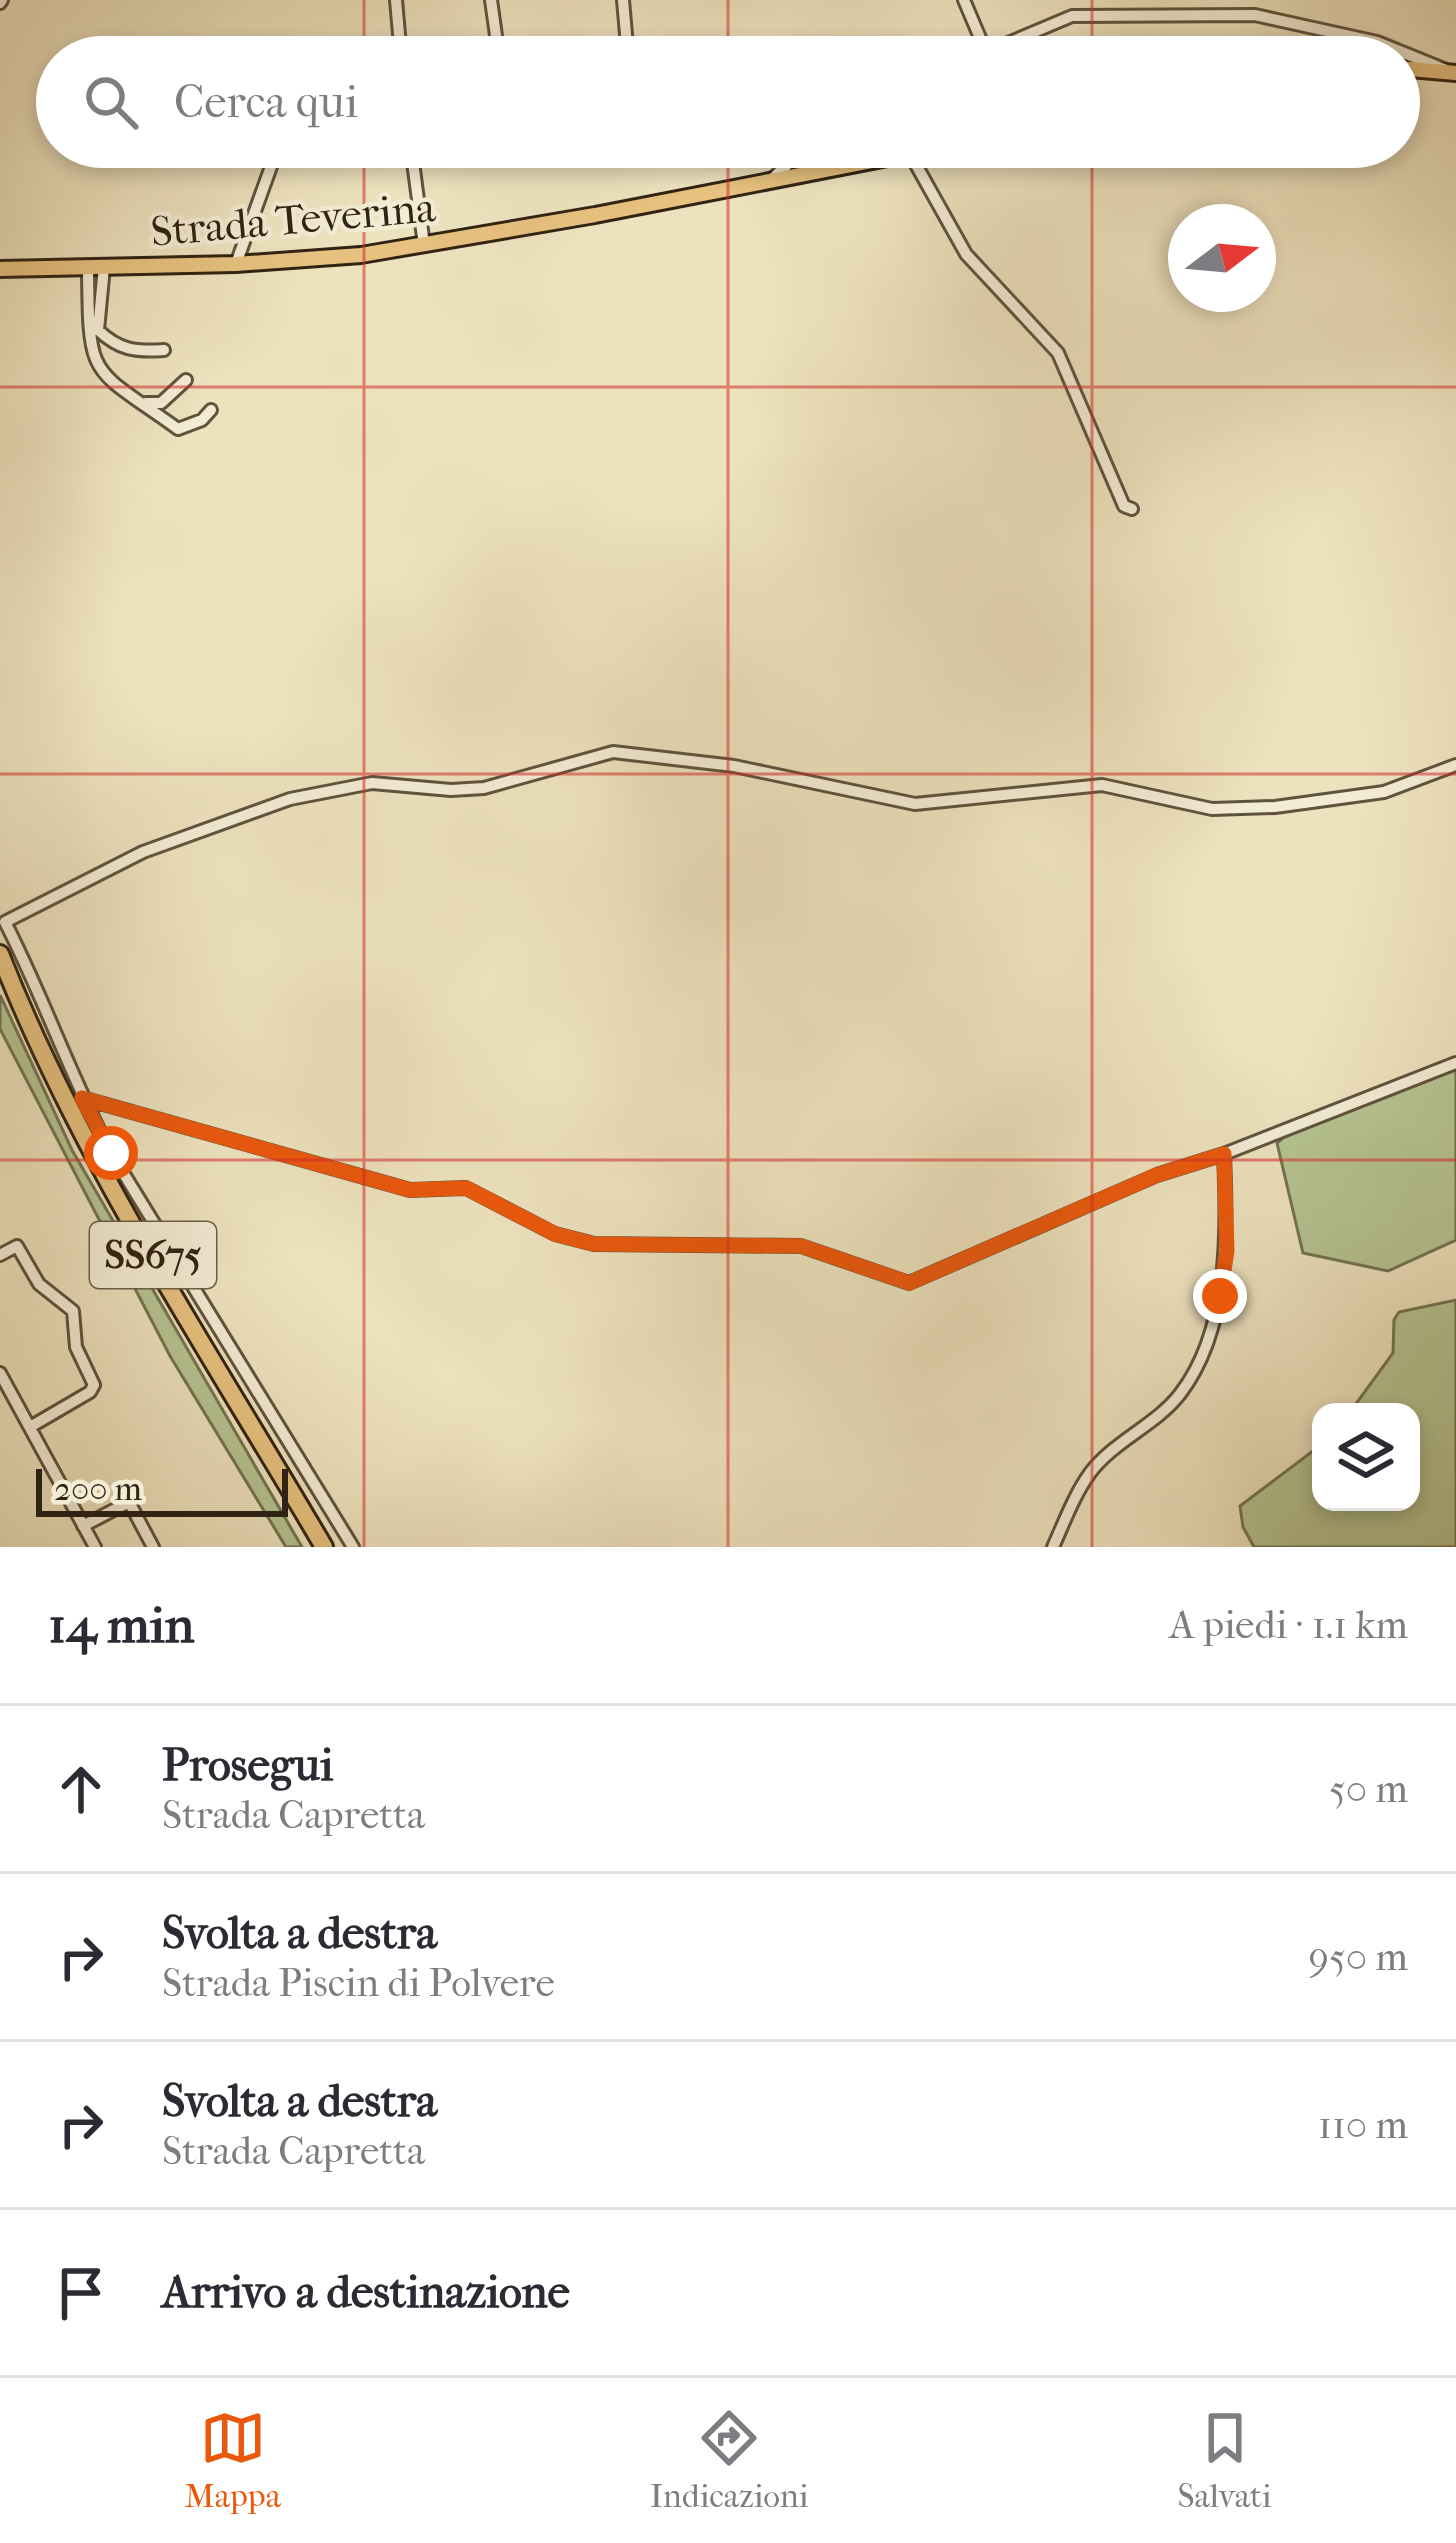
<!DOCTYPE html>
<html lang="it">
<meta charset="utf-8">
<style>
:root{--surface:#fff;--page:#f2f2f3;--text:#2b2b33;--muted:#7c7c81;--line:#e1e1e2;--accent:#ea580c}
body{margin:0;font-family:"IM FELL French Canon",serif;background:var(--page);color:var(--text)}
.controls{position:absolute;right:36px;bottom:36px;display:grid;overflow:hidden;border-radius:24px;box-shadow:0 6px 18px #0003}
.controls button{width:108px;height:108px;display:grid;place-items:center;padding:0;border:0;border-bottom:3px solid var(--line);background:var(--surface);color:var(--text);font:60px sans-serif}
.compass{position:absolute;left:1168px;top:204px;width:108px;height:108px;border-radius:50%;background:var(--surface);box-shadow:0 6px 18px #0003;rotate:74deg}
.scale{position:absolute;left:36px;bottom:30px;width:252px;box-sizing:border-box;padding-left:12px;border:6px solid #312313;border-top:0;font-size:33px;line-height:42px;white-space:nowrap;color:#312313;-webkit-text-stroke:9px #f3ecd5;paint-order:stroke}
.stop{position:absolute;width:36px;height:36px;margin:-27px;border:9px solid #ea580c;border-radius:50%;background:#fff}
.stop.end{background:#ea580c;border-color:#fff;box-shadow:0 3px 12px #0008}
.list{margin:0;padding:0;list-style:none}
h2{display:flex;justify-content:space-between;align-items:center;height:156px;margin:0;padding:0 48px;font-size:51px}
h2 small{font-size:39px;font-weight:400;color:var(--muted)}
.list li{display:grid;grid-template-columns:78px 1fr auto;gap:36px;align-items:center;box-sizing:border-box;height:168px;padding:0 48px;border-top:3px solid var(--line)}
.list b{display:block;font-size:45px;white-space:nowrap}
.list p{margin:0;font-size:39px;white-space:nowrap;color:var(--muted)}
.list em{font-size:39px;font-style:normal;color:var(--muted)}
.icon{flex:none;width:66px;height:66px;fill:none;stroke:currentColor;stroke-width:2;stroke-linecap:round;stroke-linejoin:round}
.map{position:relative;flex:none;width:1456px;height:1547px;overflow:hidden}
.search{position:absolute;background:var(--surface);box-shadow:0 6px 18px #0003;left:36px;right:36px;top:36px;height:132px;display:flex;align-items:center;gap:30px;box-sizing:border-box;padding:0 42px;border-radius:66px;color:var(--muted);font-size:45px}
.sheet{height:828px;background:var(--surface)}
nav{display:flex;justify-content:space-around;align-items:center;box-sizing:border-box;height:168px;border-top:3px solid var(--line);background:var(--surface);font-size:33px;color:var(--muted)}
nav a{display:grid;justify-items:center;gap:6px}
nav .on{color:var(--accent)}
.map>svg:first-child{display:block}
</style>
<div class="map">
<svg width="1456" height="1547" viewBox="0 0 1456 1547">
<rect width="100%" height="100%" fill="#ede2be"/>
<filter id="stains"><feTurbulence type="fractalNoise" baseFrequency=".00167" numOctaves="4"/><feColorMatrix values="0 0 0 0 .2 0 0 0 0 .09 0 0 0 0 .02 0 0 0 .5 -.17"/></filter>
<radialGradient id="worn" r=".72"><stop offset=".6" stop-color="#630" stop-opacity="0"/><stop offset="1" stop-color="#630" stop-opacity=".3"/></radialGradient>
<path fill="#b6c493" stroke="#747453" stroke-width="3" d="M0 995 72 1150 302 1547H286L170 1356 0 1029Z
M1456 1067V1240L1388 1271 1303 1253 1277 1143 1290 1132Z
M1456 1300V1547H1254L1243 1527 1240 1506 1321 1445V1502H1411V1412H1350L1393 1353 1394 1320 1399 1312Z"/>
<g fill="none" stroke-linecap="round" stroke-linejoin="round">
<defs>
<path id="minor" d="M396 0 401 57
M491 0 499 57
M623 0 628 57
M964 0 986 52
M0 3 2 0
M975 57 1072 16 1255 15 1377 42 1446 70
M411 147 424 245
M910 154 966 254 1058 353 1124 506 1132 509
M771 180 806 147
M236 264 278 147
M88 267C89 382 89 365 178 429L202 420 211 410
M104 267 98 330C119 350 135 352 164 350
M146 403H161L186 380
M82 1098 410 1190 466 1188 555 1234 594 1244 801 1246 909 1283 1157 1175 1224 1154 1456 1063
M0 1255 17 1246 39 1284 73 1311 76 1347 94 1385 90 1392 30 1427
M0 1373 95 1547
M83 1526 129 1502 153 1547
M353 1547 111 1153C71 1078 44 998 5 922L143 852 290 799 372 783 451 790 484 788 613 752 734 766 915 804 1102 785 1212 809 1275 807 1384 792 1456 765
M1053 1547C1064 1523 1074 1495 1090 1473 1114 1441 1156 1425 1180 1394 1230 1329 1227 1231 1224 1154"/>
<path id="major" d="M1399 68 1456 73
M0 269 236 264 361 255 595 215 944 147"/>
<path id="highway" d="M0 954C81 1161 212 1356 324 1547"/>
</defs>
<use href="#minor" stroke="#60533e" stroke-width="16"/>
<use href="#major" stroke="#312313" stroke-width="20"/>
<use href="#highway" stroke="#312313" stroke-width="22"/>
<use href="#minor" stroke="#f3ecd5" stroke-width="10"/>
<use href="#major" stroke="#e6c17f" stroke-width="14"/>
<use href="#highway" stroke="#e6c17f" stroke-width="16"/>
</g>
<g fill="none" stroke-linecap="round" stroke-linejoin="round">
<path stroke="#ea580c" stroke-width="15" d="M111 1153 82 1098 410 1190 466 1188 555 1234 594 1244 801 1246 909 1283 1157 1175 1224 1154 1227 1251 1220 1296"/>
</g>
<path fill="none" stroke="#d62828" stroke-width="3" stroke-opacity="0.55" d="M364 0V57M728 0V57M1092 0V57M364 147V1547M728 147V1547M1092 147V1547M0 387H1456M0 774H1456M0 1160H1456"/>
<g text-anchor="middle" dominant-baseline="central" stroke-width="9" stroke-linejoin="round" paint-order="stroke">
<rect fill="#f3ecd5" stroke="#6b5f4d" stroke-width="3" x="90" y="1222" width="126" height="66" rx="9"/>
<g font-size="39" font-weight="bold" fill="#312313">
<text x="153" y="1255">SS675</text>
</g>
<g font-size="42" fill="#312313" stroke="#f3ecd5">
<text transform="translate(293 220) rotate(-5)">Strada Teverina</text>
</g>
</g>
<rect width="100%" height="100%" filter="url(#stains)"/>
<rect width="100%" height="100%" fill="url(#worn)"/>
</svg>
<div class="controls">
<button><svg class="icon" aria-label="layers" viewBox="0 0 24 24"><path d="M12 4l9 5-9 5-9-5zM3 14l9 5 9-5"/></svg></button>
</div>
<svg class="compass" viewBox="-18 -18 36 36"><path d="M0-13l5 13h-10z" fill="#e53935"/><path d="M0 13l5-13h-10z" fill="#7c7c81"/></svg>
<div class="scale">200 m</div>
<div class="stop" style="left:111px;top:1153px"></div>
<div class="stop end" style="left:1220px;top:1296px"></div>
<div class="search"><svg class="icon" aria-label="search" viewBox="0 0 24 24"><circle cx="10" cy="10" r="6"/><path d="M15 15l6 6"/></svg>Cerca qui</div>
</div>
<section class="sheet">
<h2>14 min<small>A piedi · 1.1 km</small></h2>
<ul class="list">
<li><svg class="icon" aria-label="ahead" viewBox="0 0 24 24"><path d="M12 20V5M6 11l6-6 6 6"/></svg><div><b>Prosegui</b><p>Strada Capretta</p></div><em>50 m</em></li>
<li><svg class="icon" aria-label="right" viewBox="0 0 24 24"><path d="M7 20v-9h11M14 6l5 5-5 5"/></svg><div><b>Svolta a destra</b><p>Strada Piscin di Polvere</p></div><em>950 m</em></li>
<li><svg class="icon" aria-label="right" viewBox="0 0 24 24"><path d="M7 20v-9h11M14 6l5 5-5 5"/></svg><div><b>Svolta a destra</b><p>Strada Capretta</p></div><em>110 m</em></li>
<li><svg class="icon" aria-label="arrive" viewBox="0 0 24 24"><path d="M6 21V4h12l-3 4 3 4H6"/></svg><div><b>Arrivo a destinazione</b></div></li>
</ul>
</section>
<nav>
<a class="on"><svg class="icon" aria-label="map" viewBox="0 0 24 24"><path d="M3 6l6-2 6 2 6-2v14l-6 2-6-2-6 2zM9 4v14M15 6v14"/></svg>Mappa</a>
<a><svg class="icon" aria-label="directions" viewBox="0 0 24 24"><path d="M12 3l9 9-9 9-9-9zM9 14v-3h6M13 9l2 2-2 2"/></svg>Indicazioni</a>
<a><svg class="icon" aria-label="saved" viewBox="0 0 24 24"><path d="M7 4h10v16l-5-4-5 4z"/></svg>Salvati</a>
</nav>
